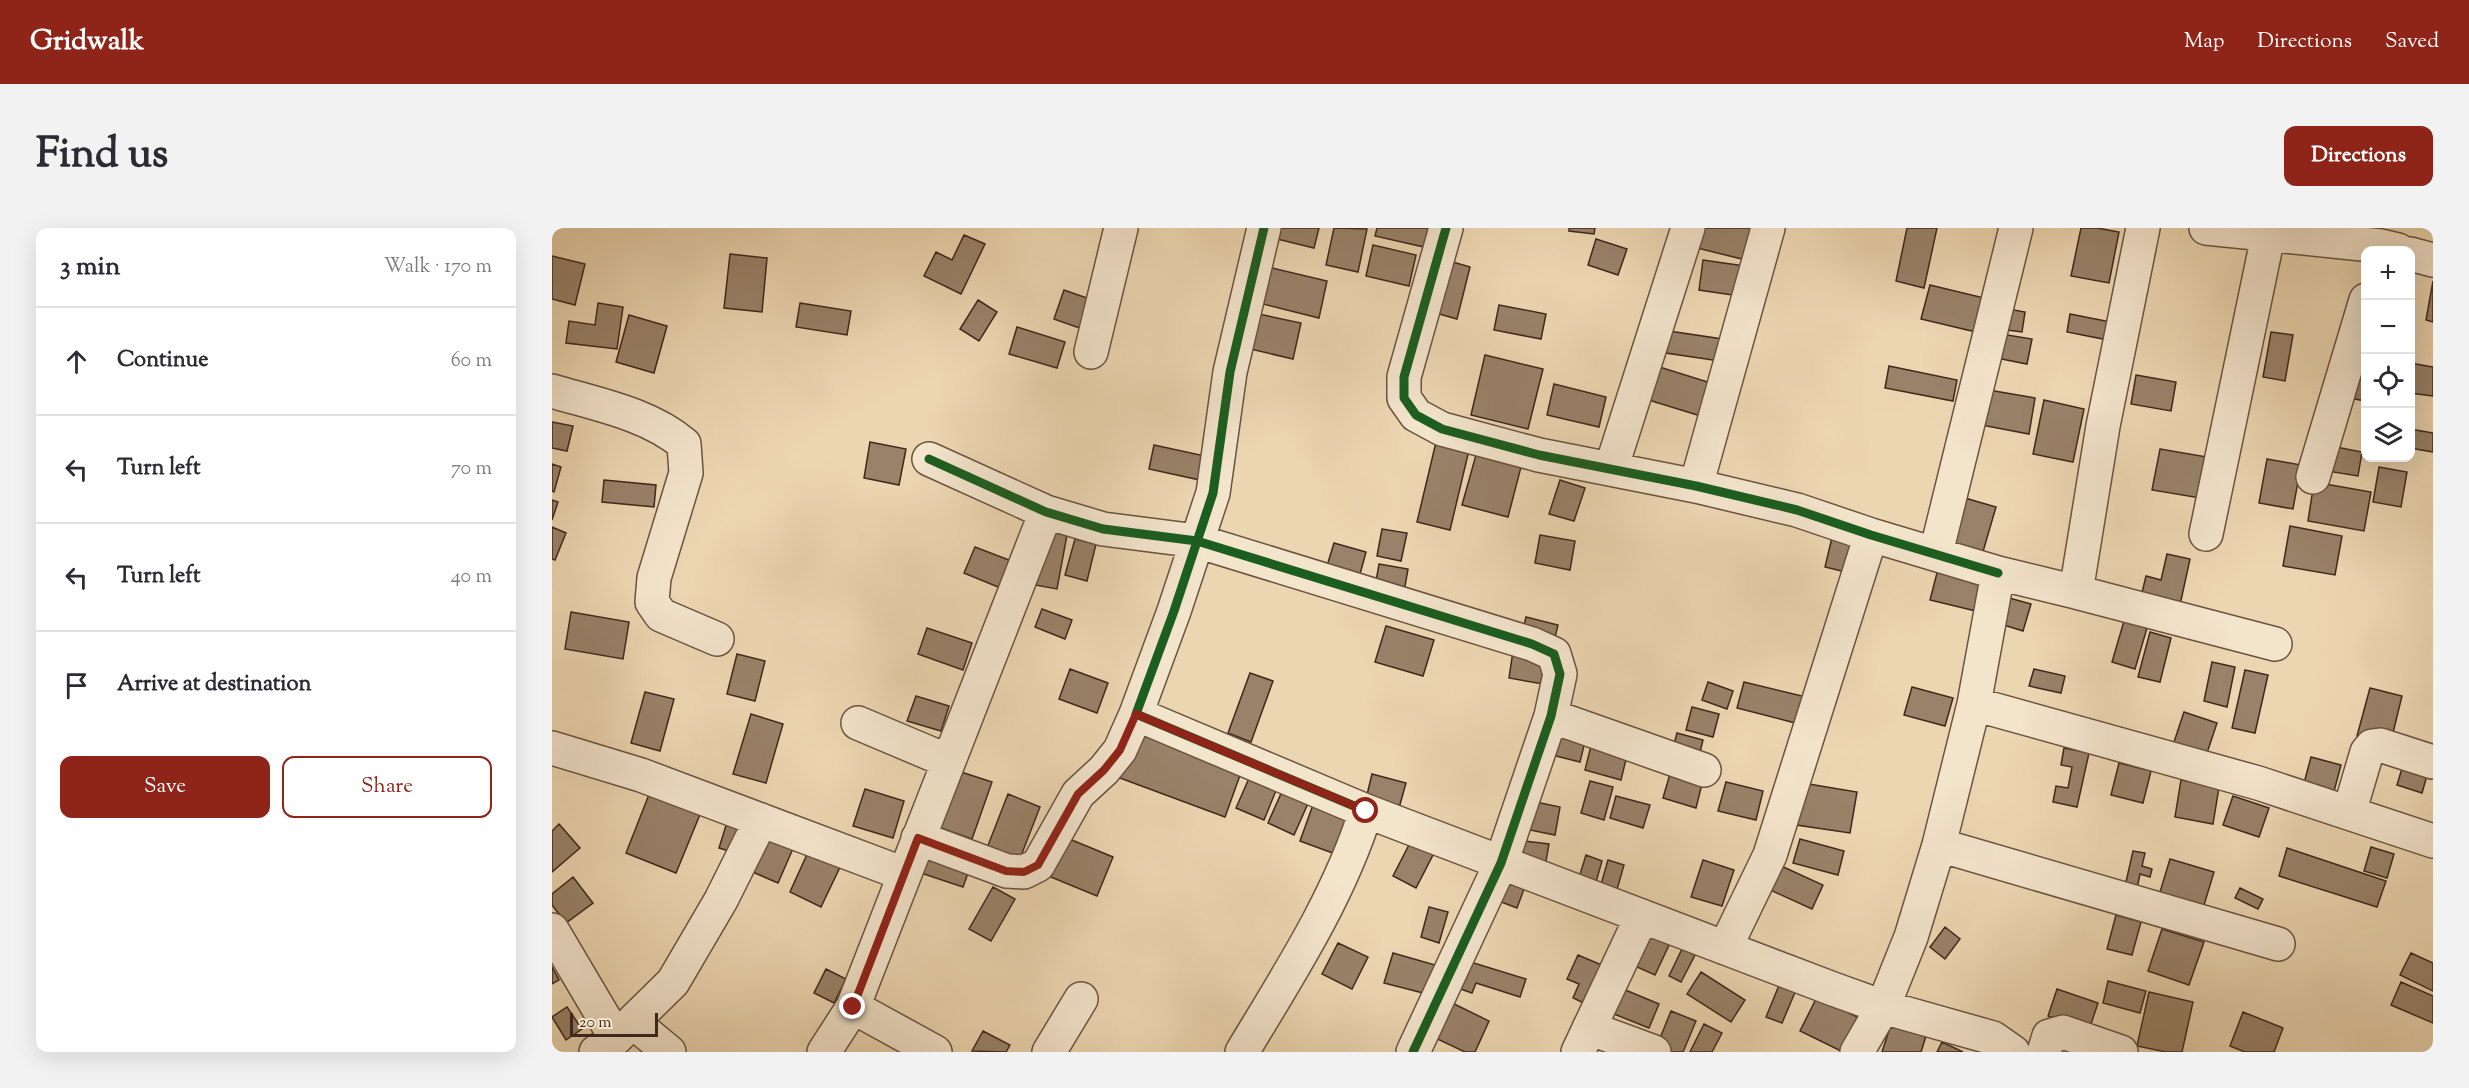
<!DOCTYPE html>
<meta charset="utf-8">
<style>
:root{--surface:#fff;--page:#f2f2f3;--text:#2b2b33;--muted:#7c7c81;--line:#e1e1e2;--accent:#8f2418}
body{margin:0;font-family:"Sorts Mill Goudy",serif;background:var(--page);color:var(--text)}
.controls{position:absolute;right:18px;top:18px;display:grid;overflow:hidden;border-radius:12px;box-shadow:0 6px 24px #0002}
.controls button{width:54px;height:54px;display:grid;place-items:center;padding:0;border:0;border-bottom:2px solid var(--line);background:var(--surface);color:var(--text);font:30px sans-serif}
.scale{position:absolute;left:18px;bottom:15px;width:88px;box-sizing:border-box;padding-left:6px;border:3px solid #3f281c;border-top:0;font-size:16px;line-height:21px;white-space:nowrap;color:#3f281c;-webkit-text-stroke:4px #f3e4cc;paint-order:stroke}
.stop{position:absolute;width:18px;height:18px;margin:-14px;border:4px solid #8f2418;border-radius:50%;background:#fff}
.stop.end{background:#8f2418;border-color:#fff;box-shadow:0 2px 6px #0008}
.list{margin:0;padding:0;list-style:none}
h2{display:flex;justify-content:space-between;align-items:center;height:78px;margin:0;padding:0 24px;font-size:26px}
h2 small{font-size:20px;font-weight:400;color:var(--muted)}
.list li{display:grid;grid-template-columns:39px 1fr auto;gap:18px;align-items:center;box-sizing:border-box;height:108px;padding:0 24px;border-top:2px solid var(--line)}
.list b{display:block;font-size:22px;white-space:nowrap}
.list em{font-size:20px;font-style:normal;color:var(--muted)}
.actions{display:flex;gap:12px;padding:18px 24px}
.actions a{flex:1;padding:14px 0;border:2px solid var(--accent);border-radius:12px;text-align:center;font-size:21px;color:var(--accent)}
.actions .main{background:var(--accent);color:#fff}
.icon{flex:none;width:33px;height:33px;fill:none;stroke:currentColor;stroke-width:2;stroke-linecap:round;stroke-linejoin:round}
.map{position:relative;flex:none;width:1881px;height:824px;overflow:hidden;border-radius:12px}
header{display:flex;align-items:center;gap:36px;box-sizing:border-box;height:84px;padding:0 30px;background:var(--accent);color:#fff}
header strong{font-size:28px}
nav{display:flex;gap:33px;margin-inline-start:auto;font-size:21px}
.intro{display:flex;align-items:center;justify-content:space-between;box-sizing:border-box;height:144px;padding:0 36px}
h1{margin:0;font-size:42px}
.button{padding:15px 27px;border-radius:12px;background:var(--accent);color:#fff;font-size:21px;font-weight:700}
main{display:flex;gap:36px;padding:0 36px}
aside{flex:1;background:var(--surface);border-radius:12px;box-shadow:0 6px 24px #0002}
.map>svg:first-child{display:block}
</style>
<header>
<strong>Gridwalk</strong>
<nav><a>Map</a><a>Directions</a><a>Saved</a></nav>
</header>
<div class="intro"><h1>Find us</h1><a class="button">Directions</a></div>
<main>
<aside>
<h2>3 min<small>Walk · 170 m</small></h2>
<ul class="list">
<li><svg class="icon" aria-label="ahead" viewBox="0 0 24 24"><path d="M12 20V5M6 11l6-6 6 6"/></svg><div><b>Continue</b></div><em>60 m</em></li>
<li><svg class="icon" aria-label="left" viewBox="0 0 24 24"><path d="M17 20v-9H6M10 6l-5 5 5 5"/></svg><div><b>Turn left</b></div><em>70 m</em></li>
<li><svg class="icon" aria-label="left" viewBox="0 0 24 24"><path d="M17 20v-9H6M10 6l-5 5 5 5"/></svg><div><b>Turn left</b></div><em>40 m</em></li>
<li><svg class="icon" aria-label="arrive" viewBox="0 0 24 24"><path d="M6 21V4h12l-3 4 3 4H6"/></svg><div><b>Arrive at destination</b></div></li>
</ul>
<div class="actions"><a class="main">Save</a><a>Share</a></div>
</aside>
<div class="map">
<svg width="1881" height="824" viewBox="0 0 1881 824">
<rect width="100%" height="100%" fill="#ecd6b1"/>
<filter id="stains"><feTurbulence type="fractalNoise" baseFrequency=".00333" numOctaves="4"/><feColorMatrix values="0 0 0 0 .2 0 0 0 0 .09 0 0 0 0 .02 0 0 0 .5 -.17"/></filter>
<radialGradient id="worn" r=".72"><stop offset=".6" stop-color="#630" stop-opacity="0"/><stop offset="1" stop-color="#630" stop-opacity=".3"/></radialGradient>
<path fill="#998269" stroke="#3f281c" stroke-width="1.5" d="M719 0H767L762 20 717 9Z
M782 0 815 1 806 44 774 37Z
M825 0H877L872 19 823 8Z
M1017 0H1043L1042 6 1017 3Z
M1145 0H1215L1206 35 1141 19Z
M1355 0H1385L1372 60 1344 53Z
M1529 0H1545L1567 4 1557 55 1519 48Z
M412 7 433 16 409 66 372 48 384 24 400 32Z
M1044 11 1075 21 1066 47 1036 37Z
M821 17 864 27 857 58 814 48Z
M178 26 215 30 210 84 172 80Z
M0 28 33 36 23 77 0 71Z
M894 32 918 39 905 91 880 84Z
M1151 32 1199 39 1194 69 1147 62Z
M712 38 775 53 767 90 703 74Z
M1881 53V94L1874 92Z
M1378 57 1432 70 1424 104 1369 91Z
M512 62 549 75 539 104 502 91Z
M426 72 445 84 427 113 408 101Z
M46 75 71 79 65 121 14 115 17 93 43 97Z
M248 75 299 83 295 107 244 99Z
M947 77 994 86 989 111 942 102Z
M1451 80 1473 84 1470 104 1448 101Z
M702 85 749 95 741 131 694 120Z
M1518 86 1559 94 1556 112 1515 104Z
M77 87 115 98 102 145 64 134Z
M465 99 513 114 505 140 457 126Z
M1117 103 1177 112 1174 134 1114 125Z
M1719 104 1741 107 1733 153 1711 149Z
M1443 105 1480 111 1475 136 1439 129Z
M933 127 991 141 976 201 919 187Z
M1814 130 1813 173 1793 169Z
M1858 135 1881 139V168L1858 165Z
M1101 137 1162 156 1152 189 1090 170Z
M1337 138 1405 152 1401 173 1333 160Z
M1584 147 1624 154 1619 183 1579 176Z
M1002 156 1054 169 1047 199 995 187Z
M1431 161 1483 170 1477 206 1424 196Z
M1492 172 1532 181 1521 234 1481 226Z
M0 194 21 198 15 223 0 220Z
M1858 201 1881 205V224L1858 220Z
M885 210 918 218 898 302 865 294Z
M318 214 354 221 347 257 312 250Z
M602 217 653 228 648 252 597 241Z
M1774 217 1810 224 1806 248 1769 242Z
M1608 221 1661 230 1654 271 1600 262Z
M924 227 969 239 956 289 910 277Z
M1715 231 1749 237 1741 281 1707 275Z
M0 236 9 239 2 264 0 263Z
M1827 239 1855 244 1849 279 1821 274Z
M52 252 104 257 102 279 50 274Z
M1008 252 1033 260 1022 293 997 286Z
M1762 254 1819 264 1812 303 1756 293Z
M1413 270 1444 279 1430 327 1399 318Z
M0 272 6 274 0 292Z
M1738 298 1790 308 1783 347 1731 338Z
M0 299 14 305 3 332 0 331Z
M830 301 855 305 849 333 825 328Z
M1282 301 1307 307 1298 345 1273 339Z
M493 303 515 307 505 361 483 357Z
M988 307 1023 313 1018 342 983 335Z
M523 311 544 316 535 353 513 347Z
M782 315 814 324 804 361 771 351Z
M423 319 462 334 451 361 412 345Z
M1615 326 1638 331 1626 386 1587 377 1594 348 1609 352Z
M827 336 856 341 852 364 823 359Z
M1386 341 1436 352 1428 384 1378 372Z
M1450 368 1479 376 1471 403 1442 394Z
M490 381 520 392 513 411 483 399Z
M19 384 77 394 71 431 13 421Z
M974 389 1006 397 1001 418 969 410Z
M1572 393 1595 400 1583 441 1560 434Z
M834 398 882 412 871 448 823 434Z
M375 400 420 415 411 442 366 426Z
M1598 404 1619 410 1608 454 1586 449Z
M961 423 996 428 991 456 957 450Z
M185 426 213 433 203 473 175 466Z
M1660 434 1683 439 1675 479 1652 473Z
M518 441 556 455 545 485 507 471Z
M1482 441 1513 448 1509 465 1477 458Z
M1693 442 1716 447 1703 505 1680 500Z
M698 445 721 453 699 514 676 505Z
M1156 454 1181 463 1175 481 1150 472Z
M1192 454 1254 469 1247 496 1185 480Z
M1360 459 1401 470 1393 498 1352 487Z
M1818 460 1850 468 1838 517 1805 508Z
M93 464 122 471 108 523 79 515Z
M364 468 397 478 389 503 355 493Z
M1140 479 1167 486 1161 509 1134 502Z
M1632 484 1665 495 1651 537 1618 526Z
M199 486 231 496 214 555 181 546Z
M586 500 691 539 673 589 568 550Z
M1002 501 1034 509 1028 534 996 526Z
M1125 505 1151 512 1145 536 1119 528Z
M1039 518 1075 527 1069 552 1033 542Z
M1512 520 1537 525 1525 579 1501 574 1504 558 1516 560 1520 539 1509 537Z
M1759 529 1789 537 1781 567 1751 559Z
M1567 535 1599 543 1591 575 1559 567Z
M1851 537 1876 544 1870 565 1845 557Z
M1120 539 1152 548 1144 580 1111 570Z
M403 542 440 554 420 611 383 598Z
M820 546 854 555 847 580 814 571Z
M698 548 725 560 712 592 684 580Z
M1629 552 1667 559 1661 596 1623 589Z
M1038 553 1061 559 1052 592 1029 585Z
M1174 554 1211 563 1204 592 1166 583Z
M1245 554 1305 564 1298 605 1238 596Z
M313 561 352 573 341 610 301 598Z
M731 561 757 573 742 607 716 595Z
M98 564 149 584 124 645 74 625Z
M456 566 488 579 467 633 435 620Z
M1064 568 1098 577 1091 600 1058 590Z
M1681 568 1717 580 1707 609 1671 597Z
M979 573 1008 579 1003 607 973 601Z
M762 574 800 589 786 627 748 613Z
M177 588 200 596 190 627 167 620Z
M7 596 28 620 0 644V603Z
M212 603 243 616 226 655 196 642Z
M515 610 561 629 545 668 499 649Z
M1248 611 1292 623 1286 647 1241 635Z
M963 612 997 616 993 639 960 634Z
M859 613 882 625 864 660 841 648Z
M1819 619 1842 626 1835 650 1812 643Z
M368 620 419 637 411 659 360 642Z
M1735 620 1834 653 1825 679 1727 648Z
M257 622 289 637 269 679 238 664Z
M1581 623 1593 625 1590 638 1600 641 1598 649 1588 646 1583 670 1571 667Z
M1034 627 1050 633 1042 661 1025 656Z
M1618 631 1662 644 1649 687 1605 674Z
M1056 632 1072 637 1064 665 1048 660Z
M1151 632 1182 642 1170 678 1139 669Z
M1227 637 1271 657 1260 681 1216 661Z
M21 649 41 675 14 695 0 677V666Z
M947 652 972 661 965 680 939 670Z
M441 659 463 671 439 713 417 701Z
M1688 660 1711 671 1706 681 1683 670Z
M877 679 896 684 887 715 869 709Z
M1564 687 1589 694 1580 727 1555 721Z
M1393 699 1408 711 1393 731 1378 719Z
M1610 701 1652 714 1637 757 1596 743Z
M1092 702 1118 715 1103 747 1076 735Z
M786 715 816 729 800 761 770 746Z
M1130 721 1143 727 1129 754 1117 748Z
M841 725 883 737 875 766 832 755Z
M1859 725 1881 735V763L1848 747Z
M1026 727 1052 738 1036 777 1021 770 1027 756 1015 751Z
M912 732 974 751 968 769 924 755 920 765 903 759Z
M0 739 7 752 0 756Z
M274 741 294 751 282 775 262 765Z
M1149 744 1193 772 1179 794 1135 766Z
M1556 753 1594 763 1588 785 1551 775Z
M1849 754 1881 768V795L1839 777Z
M1228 755 1244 762 1230 795 1214 789Z
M1071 761 1107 776 1097 800 1062 786Z
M1505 761 1546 775 1537 802 1496 788Z
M1597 764 1641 774 1630 824H1614L1585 818Z
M1265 769 1313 793 1291 824 1248 803Z
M896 773 937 793 923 824H913L879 808Z
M15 779 30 801 14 812 0 789Z
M1119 783 1144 793 1131 824H1115L1104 820Z
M1691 784 1731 800 1722 824H1693L1678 818Z
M1340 793 1375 805 1369 824H1330Z
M1152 796 1170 805 1160 824H1138Z
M431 803 458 817 454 824 420 823Z
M1390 814 1411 824H1385Z"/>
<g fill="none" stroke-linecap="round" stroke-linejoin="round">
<defs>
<path id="minor" d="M712 0 678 144 661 265 622 383 584 486 814 583
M894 0 852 149V170L864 187 890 201 987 227 1144 258 1245 282 1319 307 1446 345
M1591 0 1551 198 1524 364 1723 416
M1654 0 1829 18 1846 22
M1858 26 1881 32
M539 124 569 0
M0 163C44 176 97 186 132 216L134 245 102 350 100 374 109 387 165 411
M377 231 494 284 551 301 645 313 980 416 1002 426 1008 446 999 488 949 635 861 824
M1059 241 1136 0
M1761 249 1814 72
M1144 258 1216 0
M1654 306 1716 8
M1384 325 1464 0
M1422 476 1706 555 1881 613
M999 488 1152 542
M306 495 396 533
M0 520 89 547 352 646
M1797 585 1815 524 1820 518 1828 517 1881 534
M366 610 455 643 472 644 486 637 526 566 552 542 568 522 584 486
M1387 617 1726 716
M0 702 64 810
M1173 720 1218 627 1319 307
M301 779 383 824
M81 794 117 824
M1037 800 1102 824
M44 824 64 810 121 754 169 672 209 592
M272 824 301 779 494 284
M497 824 529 771
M690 824C737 746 787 669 814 583L1281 761 1331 779 1441 810 1461 824
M1026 824 1090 688
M1305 824 1331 779 1359 709 1387 617 1422 476 1446 345 1524 364
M1492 824 1497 808 1511 804 1569 824"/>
</defs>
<use href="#minor" stroke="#6a5441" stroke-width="36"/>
<use href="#minor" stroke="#f3e4cc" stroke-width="33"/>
<defs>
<path id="cycleway" d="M712 0 678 144 661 265 622 383 584 486 814 583
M894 0 852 149V170L864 187 890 201 987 227 1144 258 1245 282 1319 307 1446 345
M377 231 494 284 551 301 645 313 980 416 1002 426 1008 446 999 488 949 635 861 824"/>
</defs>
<use href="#cycleway" stroke="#f3e4cc" stroke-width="13"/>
<use href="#cycleway" stroke="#1b5e20" stroke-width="9"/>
</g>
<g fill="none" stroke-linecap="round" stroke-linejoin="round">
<path stroke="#8f2418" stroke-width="8" d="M301 779 366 610 454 643 472 644 486 637 526 566 552 542 568 522 584 486 814 583"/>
</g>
<rect width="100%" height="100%" filter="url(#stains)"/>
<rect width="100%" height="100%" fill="url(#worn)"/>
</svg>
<div class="controls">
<button>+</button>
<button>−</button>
<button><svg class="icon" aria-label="locate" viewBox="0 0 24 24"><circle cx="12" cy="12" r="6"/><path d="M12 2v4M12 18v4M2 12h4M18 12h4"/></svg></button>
<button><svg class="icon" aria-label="layers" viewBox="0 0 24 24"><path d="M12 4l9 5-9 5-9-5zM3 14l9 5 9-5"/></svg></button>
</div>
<div class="scale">20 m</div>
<div class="stop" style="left:814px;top:583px"></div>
<div class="stop end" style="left:301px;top:779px"></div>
</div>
</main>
